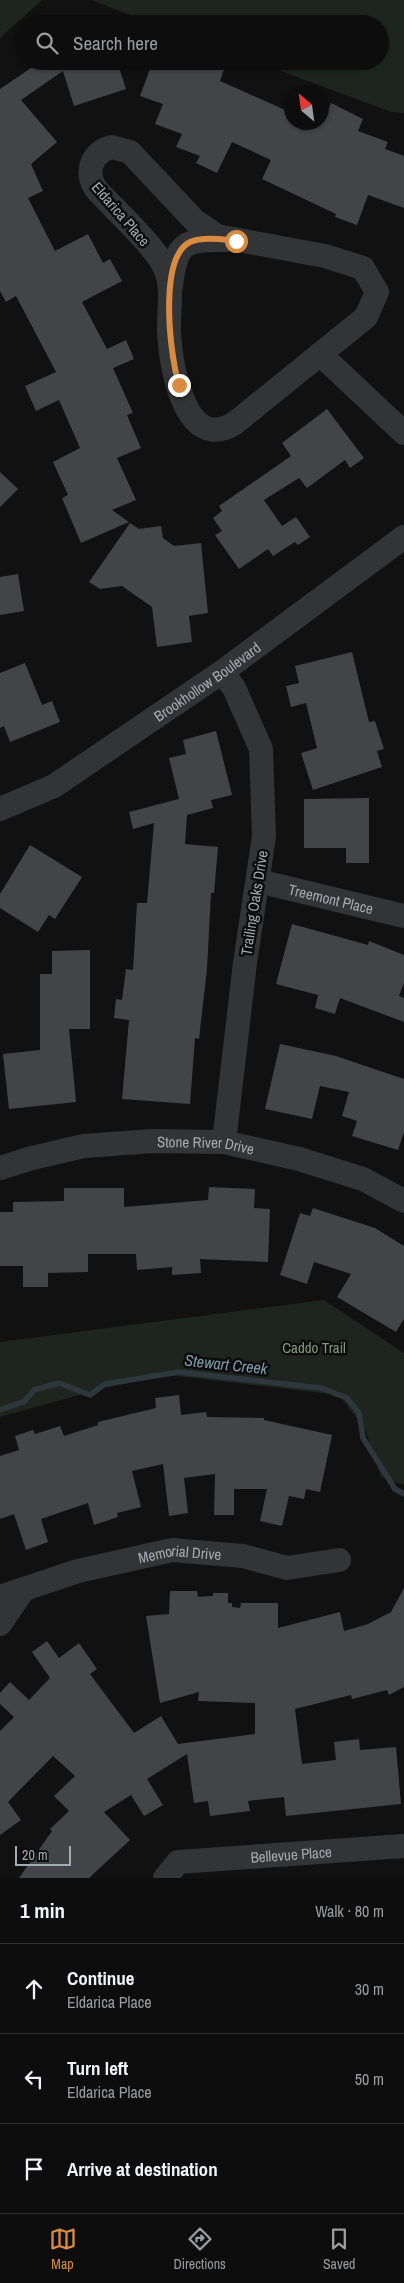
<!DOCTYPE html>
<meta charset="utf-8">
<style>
:root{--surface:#0d0d0e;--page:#161617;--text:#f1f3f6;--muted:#9a9c9e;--line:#2d2d2e;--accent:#d98b42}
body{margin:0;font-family:"Archivo Narrow",sans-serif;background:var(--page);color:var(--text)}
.compass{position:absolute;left:284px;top:85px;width:45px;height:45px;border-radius:50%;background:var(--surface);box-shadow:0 1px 4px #0004;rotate:331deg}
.scale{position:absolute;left:15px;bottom:12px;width:56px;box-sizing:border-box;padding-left:5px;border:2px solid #a4aab1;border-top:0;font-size:14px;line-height:18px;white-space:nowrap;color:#a4aab1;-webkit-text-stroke:4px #0c0c0d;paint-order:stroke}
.stop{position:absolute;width:15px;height:15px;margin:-11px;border:4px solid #d98b42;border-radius:50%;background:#fff}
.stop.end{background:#d98b42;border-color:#fff;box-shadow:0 1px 5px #0008}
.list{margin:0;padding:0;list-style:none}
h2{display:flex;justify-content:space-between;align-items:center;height:65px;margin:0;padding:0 20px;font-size:21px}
h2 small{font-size:16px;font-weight:400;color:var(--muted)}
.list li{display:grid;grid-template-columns:32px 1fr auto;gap:15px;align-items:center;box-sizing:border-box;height:90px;padding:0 20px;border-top:1px solid var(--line)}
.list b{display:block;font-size:19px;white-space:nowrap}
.list p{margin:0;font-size:16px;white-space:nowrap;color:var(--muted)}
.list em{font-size:16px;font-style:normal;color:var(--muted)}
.icon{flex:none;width:28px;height:28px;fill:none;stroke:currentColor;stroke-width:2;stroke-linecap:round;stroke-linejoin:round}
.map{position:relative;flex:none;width:404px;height:1878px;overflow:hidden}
.search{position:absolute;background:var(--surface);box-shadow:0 1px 4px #0004;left:15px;right:15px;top:15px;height:55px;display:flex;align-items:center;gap:12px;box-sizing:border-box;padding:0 18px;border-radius:28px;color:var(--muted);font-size:19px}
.sheet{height:335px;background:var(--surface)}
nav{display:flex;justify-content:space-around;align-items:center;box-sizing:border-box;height:70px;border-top:1px solid var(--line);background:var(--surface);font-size:14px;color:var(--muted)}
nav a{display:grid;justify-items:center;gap:2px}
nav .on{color:var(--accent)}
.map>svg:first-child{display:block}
</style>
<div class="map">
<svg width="404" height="1878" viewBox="0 0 404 1878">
<rect width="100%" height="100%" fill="#111112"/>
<path fill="#1e241e" d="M0 0H42L0 38Z
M91 0H404V113L391 112 254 61H380V24H154Z
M324 1300 404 1353V1485L381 1477 365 1429 339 1395 168 1375 105 1388 0 1417V1342Z"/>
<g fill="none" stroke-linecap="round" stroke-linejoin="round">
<path stroke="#2e373b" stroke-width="5.5" d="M0 1410 25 1401 34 1390 59 1383 90 1395 105 1384 179 1372 321 1388 347 1398 359 1413 363 1438 395 1489 404 1494"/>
</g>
<path fill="#434447" d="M32 61H117L126 89 74 106 63 71 21 100 57 142 31 164 43 191 28 198 55 251 88 234 103 263 110 259 122 281 82 302 107 349 126 340 134 359 113 368 133 413 127 415 141 448 117 458 136 500 112 510 129 522 81 543 62 498 68 495 53 462 80 448 59 400 36 411 25 386 56 372 16 296 6 302 0 291V89L34 66Z
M153 61H227L220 81 292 113V122H322L331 103 363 119 358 131 388 142 385 149 404 156V208L368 195 357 225 335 217 336 214 262 179 271 160 232 142 217 173 196 163 200 156 176 147 182 134 155 124 163 104 140 96Z
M327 409 364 458 350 468 345 460 307 488 299 478 264 500 282 526 296 517 310 537 298 545 295 542 273 556 268 549 239 569 215 535 222 531 213 518 222 511 219 506 291 456 282 443Z
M0 472 18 489 0 507Z
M130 523 139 529 161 526 163 538 174 546 201 543 208 613 189 616 192 642 157 647 152 607 122 586 100 589 89 582Z
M18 574 24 611 0 615V577Z
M352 652 369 722 375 721 384 749 377 751 382 767 313 790 301 753 317 748 306 703 291 707 286 686 299 683 295 666Z
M25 663 42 705 52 701 60 722 10 742 4 726 0 728V673Z
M216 731 232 795 211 800 213 808 187 815 185 844 218 847 214 893H211L207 969 199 1039 195 1038 190 1104 122 1099 129 1020 114 1018 116 999 122 1000 126 969 133 970 137 903H147L154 823 133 829 129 812 179 799 169 758 186 754 183 740Z
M369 798V863H346V848H304V799Z
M30 845 82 877 55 919 49 915 38 932 0 908V894Z
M292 924 368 945 369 941 404 955V983L399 996 404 998V1022L340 998 335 1014 315 1008 318 995 276 984Z
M90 950V1029H69L76 1102 9 1109 3 1054 40 1050V974H52V951Z
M280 1044 336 1056 404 1079V1132L398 1150 352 1136 357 1121 342 1116 349 1092 320 1086 312 1119 265 1109Z
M209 1187 255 1189 254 1208 270 1209 268 1262 200 1259 201 1273 172 1275V1267L137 1270 136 1254H88V1272L48 1273V1287H23V1266H0V1212H13V1202L64 1201V1188H124V1207L208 1200Z
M313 1208 375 1228 404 1246V1319L396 1332 337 1297 351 1274 314 1262 307 1284 280 1275 300 1213 310 1216Z
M179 1395 181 1415 206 1412 207 1417 264 1418V1420L332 1435 320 1492 306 1489 304 1499 289 1496 282 1526 260 1521 267 1489H234V1515H214L215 1474 184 1478 188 1513 169 1516 163 1464 132 1471 141 1507 117 1513 118 1517 94 1525 88 1503 41 1519 48 1542 26 1550 14 1514 0 1519V1456L19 1450 15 1436 33 1430 35 1434 60 1426 64 1436 98 1425V1422L156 1408 155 1398Z
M404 1588V1687L389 1695 387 1690 352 1699 351 1695 295 1709 302 1764 336 1760 334 1742 359 1739 360 1750 396 1747 401 1804 286 1816 284 1797 248 1801 250 1811 210 1816 208 1801 194 1803 187 1754 147 1779 163 1805 144 1816 131 1795 104 1812 130 1840 89 1878H19L52 1831 50 1829 69 1811 54 1796 75 1776 53 1756 8 1802 21 1820 0 1835V1731L14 1717 0 1704V1693L10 1682 29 1700 50 1678 32 1652 47 1641 59 1658 79 1643 97 1669 90 1674 134 1733 161 1716 178 1744 255 1734V1703L198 1701 199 1692 160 1703 146 1616 169 1614 170 1591H197L198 1597 213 1596V1593H228V1603H232V1607L240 1608 241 1603H278V1628L340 1612 344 1631 368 1624 391 1612Z"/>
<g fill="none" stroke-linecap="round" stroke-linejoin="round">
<g stroke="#323436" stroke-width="24">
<path d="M112 147 130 152 195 221 217 236 325 256 363 268 377 292 366 317 235 423C184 455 171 364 169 332 168 311 174 288 165 268 155 246 115 210 97 190 84 174 91 152 112 147Z"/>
<path d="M171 286C176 243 183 239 226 240"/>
<path d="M320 354 404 433"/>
<path d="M222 672 234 688 261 749 264 836 245 963 224 1142"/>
<path id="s1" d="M0 809 54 786 222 672 404 537"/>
<path id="s2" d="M258 881 404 916"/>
<path id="s3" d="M0 1168 32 1158 84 1146 152 1141 224 1142 299 1159 363 1179 404 1201"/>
<path id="s4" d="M0 1597 78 1571 172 1550 243 1556 287 1568 339 1560"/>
<path d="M0 1624 24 1589"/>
<path id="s5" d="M165 1878 178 1862 404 1846"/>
</g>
</g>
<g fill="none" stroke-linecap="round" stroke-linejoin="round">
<path stroke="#d98b42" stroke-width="6" d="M179 385C170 356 158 258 190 242 204 236 225 240 240 241H236"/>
</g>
<g text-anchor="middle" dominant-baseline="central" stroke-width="5" stroke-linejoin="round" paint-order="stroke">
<g font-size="15" fill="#a4aab1" stroke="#0c0c0d">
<text transform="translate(121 214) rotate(49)">Eldarica Place</text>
<text stroke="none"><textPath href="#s1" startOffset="244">Brookhollow Boulevard</textPath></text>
<text stroke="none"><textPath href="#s2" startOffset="75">Treemont Place</textPath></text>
<text transform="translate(254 903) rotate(-81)">Trailing Oaks Drive</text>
<text stroke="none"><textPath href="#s3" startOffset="209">Stone River Drive</textPath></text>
<text stroke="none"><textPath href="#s4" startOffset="186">Memorial Drive</textPath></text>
<text stroke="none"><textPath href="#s5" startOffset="134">Bellevue Place</textPath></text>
</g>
<g font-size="15" fill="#819a7d" stroke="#0c0c0d">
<text x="314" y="1347">Caddo Trail</text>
</g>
<g font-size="16" font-style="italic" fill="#7f9ca8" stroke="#0c0c0d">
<text transform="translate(226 1364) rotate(6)">Stewart Creek</text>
</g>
</g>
</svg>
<svg class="compass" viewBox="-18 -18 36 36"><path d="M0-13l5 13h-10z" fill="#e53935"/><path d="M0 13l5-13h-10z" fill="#9a9c9e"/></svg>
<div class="scale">20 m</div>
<div class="stop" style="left:236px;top:241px"></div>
<div class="stop end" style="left:179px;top:385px"></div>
<div class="search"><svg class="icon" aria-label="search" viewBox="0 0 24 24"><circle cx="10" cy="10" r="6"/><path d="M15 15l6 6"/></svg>Search here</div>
</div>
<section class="sheet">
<h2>1 min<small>Walk · 80 m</small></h2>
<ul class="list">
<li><svg class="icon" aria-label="ahead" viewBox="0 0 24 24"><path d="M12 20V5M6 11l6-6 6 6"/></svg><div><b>Continue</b><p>Eldarica Place</p></div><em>30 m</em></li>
<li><svg class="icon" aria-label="left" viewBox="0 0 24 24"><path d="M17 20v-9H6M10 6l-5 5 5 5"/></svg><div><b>Turn left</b><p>Eldarica Place</p></div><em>50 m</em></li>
<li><svg class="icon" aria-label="arrive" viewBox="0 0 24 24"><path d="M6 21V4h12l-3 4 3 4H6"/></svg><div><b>Arrive at destination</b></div></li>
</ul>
</section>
<nav>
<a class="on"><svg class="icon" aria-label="map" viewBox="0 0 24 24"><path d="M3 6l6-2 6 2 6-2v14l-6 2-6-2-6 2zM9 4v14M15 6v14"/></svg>Map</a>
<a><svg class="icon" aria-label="directions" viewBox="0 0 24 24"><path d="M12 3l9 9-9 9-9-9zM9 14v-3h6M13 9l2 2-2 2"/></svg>Directions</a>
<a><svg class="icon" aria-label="saved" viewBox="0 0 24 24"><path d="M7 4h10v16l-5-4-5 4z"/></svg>Saved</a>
</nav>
